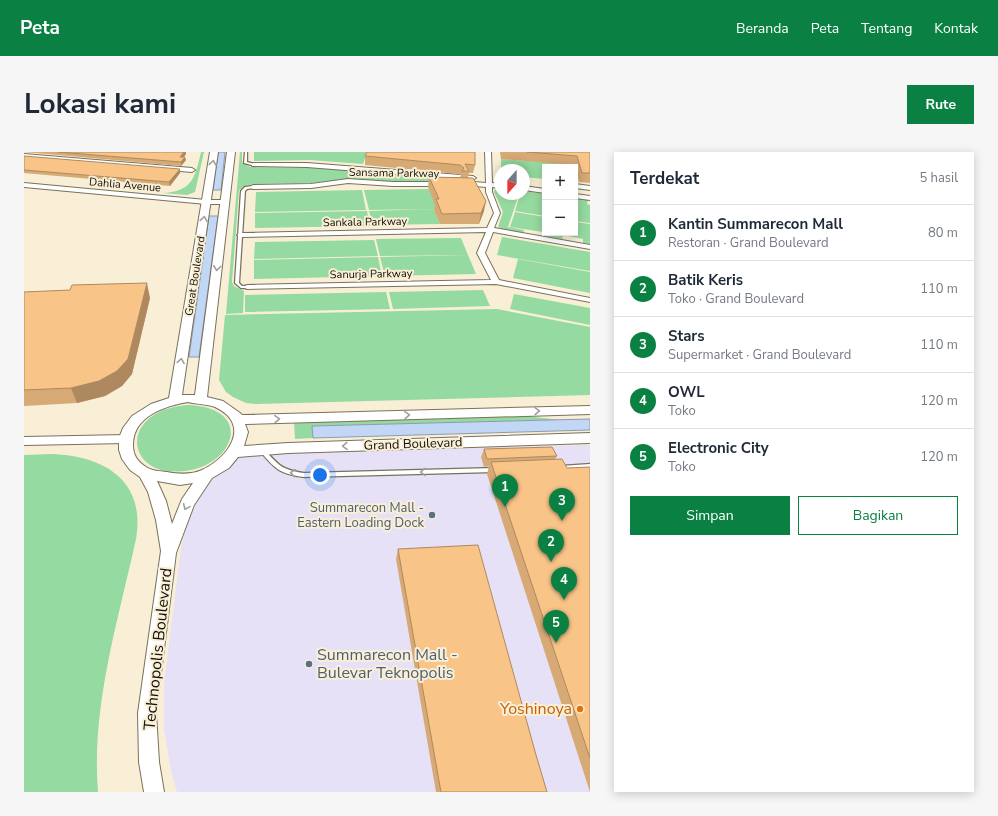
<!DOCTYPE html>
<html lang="id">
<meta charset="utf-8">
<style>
:root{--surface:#fff;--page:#f6f6f7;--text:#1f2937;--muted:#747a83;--line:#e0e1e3;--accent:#0b8043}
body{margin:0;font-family:"Nunito Sans",sans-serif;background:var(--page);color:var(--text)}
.controls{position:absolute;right:12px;top:12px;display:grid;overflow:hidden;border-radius:0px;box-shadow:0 2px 10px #0003}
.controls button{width:36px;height:36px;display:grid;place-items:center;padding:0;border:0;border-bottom:1px solid var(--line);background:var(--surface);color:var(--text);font:20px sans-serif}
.compass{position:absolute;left:470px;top:12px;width:36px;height:36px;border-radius:50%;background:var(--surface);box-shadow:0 2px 10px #0003;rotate:201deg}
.you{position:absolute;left:296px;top:323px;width:14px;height:14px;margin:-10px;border:3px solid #fff;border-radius:50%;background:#1a73e8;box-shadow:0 0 0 6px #1a73e833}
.badge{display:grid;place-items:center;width:26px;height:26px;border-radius:50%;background:var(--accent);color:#fff;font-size:13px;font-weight:700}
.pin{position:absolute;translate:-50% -33px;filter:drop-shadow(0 1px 2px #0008)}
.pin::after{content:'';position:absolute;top:21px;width:14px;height:12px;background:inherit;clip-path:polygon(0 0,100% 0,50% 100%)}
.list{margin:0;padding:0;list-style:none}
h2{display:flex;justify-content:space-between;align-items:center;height:52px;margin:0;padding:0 16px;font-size:17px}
h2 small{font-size:13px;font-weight:400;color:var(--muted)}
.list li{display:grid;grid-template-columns:26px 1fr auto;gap:12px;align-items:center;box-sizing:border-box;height:56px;padding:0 16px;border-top:1px solid var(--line)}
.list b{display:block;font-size:15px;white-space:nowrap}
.list p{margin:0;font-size:13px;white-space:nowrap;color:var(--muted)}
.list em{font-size:13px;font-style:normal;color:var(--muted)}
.actions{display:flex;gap:8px;padding:12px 16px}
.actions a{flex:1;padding:9px 0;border:1px solid var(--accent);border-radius:0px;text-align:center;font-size:14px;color:var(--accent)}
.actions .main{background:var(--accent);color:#fff}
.map{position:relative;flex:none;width:566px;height:640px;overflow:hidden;border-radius:0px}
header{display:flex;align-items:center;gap:24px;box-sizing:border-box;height:56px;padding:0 20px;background:var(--accent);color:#fff}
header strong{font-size:19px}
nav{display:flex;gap:22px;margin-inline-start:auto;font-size:14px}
.intro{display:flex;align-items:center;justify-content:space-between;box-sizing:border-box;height:96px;padding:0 24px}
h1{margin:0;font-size:28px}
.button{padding:10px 18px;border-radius:0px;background:var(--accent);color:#fff;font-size:14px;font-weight:700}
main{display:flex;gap:24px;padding:0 24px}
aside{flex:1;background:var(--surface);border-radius:0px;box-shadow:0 2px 10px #0003}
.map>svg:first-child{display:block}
</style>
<header>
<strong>Peta</strong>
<nav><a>Beranda</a><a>Peta</a><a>Tentang</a><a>Kontak</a></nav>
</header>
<div class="intro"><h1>Lokasi kami</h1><a class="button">Rute</a></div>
<main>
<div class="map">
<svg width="566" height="640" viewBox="0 0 566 640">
<rect width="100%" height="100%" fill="#f8efd6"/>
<path fill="#e7e1f7" d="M566 293V640H153L147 619 140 577V531L157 396 166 354 182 323 222 301Z"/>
<path fill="#95daa0" d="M177 0H180L171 40 163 43 138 41C168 40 171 26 177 0Z
M216 0H218V11L226 15 299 16 452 29 377 30 321 27 287 31 230 32 221 34 215 38 208 130 210 134 220 139 219 161 202 162Z
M230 0H343L339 12 286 8 230 9Z
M519 0 521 10 550 13 551 15H521V27L500 25V18H477V7L504 9Z
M405 37 413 57 345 58 340 38Z
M471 37H476V42H495L484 75 500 78 499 81 478 77 474 75 479 60 470 40Z
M338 38 342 58 231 60 232 40Z
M500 39 521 42V64L491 59 496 42H500Z
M551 46 564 48 563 52 566 53V71L551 69Z
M410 57 416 72 349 73 345 59Z
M343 59 346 74 231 76V61Z
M491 60 521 65V81H551V70L566 72V92L559 91V87L539 83 538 87 518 84 519 80 486 75Z
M478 85 566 100V119L473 103Z
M437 86 444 103 356 104 352 87Z
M350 88 354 104 230 107 231 90Z
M444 103 452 122 361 124 356 105Z
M354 105 358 124 230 127V108Z
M494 107 566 120V141L489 126Z
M459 138 466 154 369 157 365 140Z
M362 140 366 157 221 160V143Z
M490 142 566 156V173L486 157Z
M473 157 566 175V243L232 252 222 251 209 245 202 240 195 228 201 163Z
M164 253C238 256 206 326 144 319 114 316 101 285 127 265 138 257 150 254 164 253Z
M501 264 537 268 289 274V286L271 287 270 270Z
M28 302C80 304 122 328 112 387 94 469 67 555 74 640H0V303Z"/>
<path fill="#c2d6f6" stroke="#8e9baf" d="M194 0H201L197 38H189Z
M185 64H194L175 205H165Z
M566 267V278L289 286 288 274Z"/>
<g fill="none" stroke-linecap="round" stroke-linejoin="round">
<defs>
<path id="service" d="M221 0H223V10L231 12V14L220 11Z
M229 34 231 35 230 36 223 37 221 39 215 131 218 134H223L225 135 223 136H217L211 131 217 39 221 35Z
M238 296 240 297C254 313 258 318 280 321L470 316 473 318 470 320 280 325C256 322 251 317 236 299L235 298Z
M566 312V316L536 318 533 316 536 314Z"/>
<path id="minor" d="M461 0H467L468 31 476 32V36L468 35V40L476 61 470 76 566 93V97L469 80 461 101 475 128 566 146V150L472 132 223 137 219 135 223 133 467 128 453 101 462 80 217 85 213 83 217 81 463 76 470 61 462 40V35L439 33 436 31 439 29 462 31Z
M0 2 168 16 171 18 168 20 0 6Z
M230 11H283L449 24 452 26 449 28 283 15 228 14V12Z
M324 27 369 30H418L421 32 418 34H369L324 31 287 36 229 37 226 35 229 33 287 32Z
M0 31 182 48H201L204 50 201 52H182L0 35Z
M551 32 566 34V38L551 36Z
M500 34 521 37V41L500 38Z
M551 42 566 44V48L551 46Z
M102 283 106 284 107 287 106 290 102 291 0 293V285Z"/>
<path id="tertiary" d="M186 0H194L158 243H171L203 0H211L183 245 199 249 216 261 218 263 566 254V262L221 272 224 280 220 294 264 291 566 281V291L264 301 214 305 205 316 188 326 170 353 152 401 132 561 135 610 140 640H120L115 610 114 561 137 399 132 368 124 340 116 325 106 318 98 307 95 298V286L99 276 108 264 127 252 145 246ZM164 250C172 252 183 252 191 255 228 272 205 306 178 318 167 323 154 322 143 320 135 319 128 319 122 315 113 309 109 303 109 293 109 264 141 254 164 250ZM133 329 156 333 169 331 158 347 148 372 142 349Z"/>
</defs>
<use href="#service" stroke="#7a715b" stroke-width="2.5"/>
<use href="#minor" stroke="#7a715b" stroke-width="2"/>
<use href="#tertiary" stroke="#7a715b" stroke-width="2"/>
<use href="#service" fill="#fff" fill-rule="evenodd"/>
<use href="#minor" fill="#fff" fill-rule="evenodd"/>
<use href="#tertiary" fill="#fff" fill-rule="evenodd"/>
</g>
<path fill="#d6a975" d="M0 0H162V2L160 5 162 8 157 14Z
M476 0H566V31L555 30 550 13 477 7Z
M0 4 156 21 146 34 0 21Z
M341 4 451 13 449 21H445L444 25 460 59 455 72H416L410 58 411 53 404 35 405 25H436L437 23 434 22 341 13Z
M0 140 126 146 108 222 98 234 81 244 53 251 0 254Z
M460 297 533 304 531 307 543 316 566 315V640L463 322 465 314 460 315 457 305Z
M374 397 512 603 523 640H412L372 407Z"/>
<path fill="#ae895f" d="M160 0H162V2L157 8 156 5Z
M161 5 162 8 157 14V10Z
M156 17V21L146 34 145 30Z
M462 49 460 59 455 72 457 61Z
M123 131 126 146 108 222 98 234 81 244 53 251 47 236Z"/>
<path fill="#f9c488" stroke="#ae895f" d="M34 0H160L156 5H161L157 10Z
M343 0H451V13L441 12 445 19H438L440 16 436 13 341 4Z
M503 0H566V21H558L553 4Z
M0 4 156 17 145 30 0 18Z
M405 25 449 26 462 49 457 61 418 62 412 47H415Z
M123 131 104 207 93 219 75 229 47 236 0 238V140L46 138 48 133Z
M528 295 533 304 463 307 460 297Z
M538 307 543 316 566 315V606L467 310Z
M454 393 512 603 523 640H417L374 397Z"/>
<defs><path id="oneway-chevron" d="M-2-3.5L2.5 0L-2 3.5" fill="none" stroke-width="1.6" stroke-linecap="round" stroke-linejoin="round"/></defs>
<g stroke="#a19f9c">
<use href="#oneway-chevron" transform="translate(189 11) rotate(-81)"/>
<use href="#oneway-chevron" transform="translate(180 67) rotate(-81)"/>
<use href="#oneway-chevron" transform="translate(193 116) rotate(97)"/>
<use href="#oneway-chevron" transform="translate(157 209) rotate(-81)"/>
<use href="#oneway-chevron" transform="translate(513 259) rotate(-2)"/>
<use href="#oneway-chevron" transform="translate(383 263) rotate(-2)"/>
<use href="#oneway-chevron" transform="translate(253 267) rotate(-2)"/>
<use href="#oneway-chevron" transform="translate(321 294) rotate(178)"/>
<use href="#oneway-chevron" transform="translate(399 320) rotate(179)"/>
<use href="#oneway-chevron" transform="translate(269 321) rotate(-172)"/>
<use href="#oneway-chevron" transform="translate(162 355) rotate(114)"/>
</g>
<g fill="#5c6f8a" stroke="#f8efd6" stroke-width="1.5">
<circle cx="408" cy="363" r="4"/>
<circle cx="285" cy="512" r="4"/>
</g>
<circle fill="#e8710a" stroke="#f8efd6" stroke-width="1.5" cx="556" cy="557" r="4"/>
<g text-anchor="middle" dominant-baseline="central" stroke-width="4" stroke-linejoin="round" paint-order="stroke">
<g font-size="11" fill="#141008" stroke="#f8efd6">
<text transform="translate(370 21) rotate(1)">Sansama Parkway</text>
<text transform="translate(101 33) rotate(5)">Dahlia Avenue</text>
<text transform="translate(341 70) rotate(-1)">Sankala Parkway</text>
<text transform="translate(347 122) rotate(-1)">Sanurja Parkway</text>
<text transform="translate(171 124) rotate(-81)">Great Boulevard</text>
</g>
<g font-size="13" fill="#141008" stroke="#f8efd6">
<text transform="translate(389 292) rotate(-2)">Grand Boulevard</text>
</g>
<g font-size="13" fill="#4e5e75" stroke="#f8efd6" text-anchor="end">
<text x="400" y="356">Summarecon Mall -<tspan x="400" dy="15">Eastern Loading Dock</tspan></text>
</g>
<g font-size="16" fill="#141008" stroke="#f8efd6">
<text transform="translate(134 497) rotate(-84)">Technopolis Boulevard</text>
</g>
<g font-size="16" fill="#4e5e75" stroke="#f8efd6" text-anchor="start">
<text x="293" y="503">Summarecon Mall -<tspan x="293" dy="18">Bulevar Teknopolis</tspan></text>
</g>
<g font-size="16" fill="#c56008" stroke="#f8efd6" text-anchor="end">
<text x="548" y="557">Yoshinoya</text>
</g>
</g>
</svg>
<div class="controls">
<button>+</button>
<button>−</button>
</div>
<svg class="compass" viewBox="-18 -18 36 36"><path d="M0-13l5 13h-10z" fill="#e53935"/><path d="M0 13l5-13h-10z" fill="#747a83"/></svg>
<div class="you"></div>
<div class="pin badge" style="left:481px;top:355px">1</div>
<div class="pin badge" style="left:527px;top:410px">2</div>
<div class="pin badge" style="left:538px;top:369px">3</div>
<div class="pin badge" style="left:540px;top:448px">4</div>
<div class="pin badge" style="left:532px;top:491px">5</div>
</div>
<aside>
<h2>Terdekat<small>5 hasil</small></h2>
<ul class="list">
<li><span class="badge">1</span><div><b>Kantin Summarecon Mall</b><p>Restoran · Grand Boulevard</p></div><em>80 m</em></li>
<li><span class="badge">2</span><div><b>Batik Keris</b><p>Toko · Grand Boulevard</p></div><em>110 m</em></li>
<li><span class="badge">3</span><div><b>Stars</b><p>Supermarket · Grand Boulevard</p></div><em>110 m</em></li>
<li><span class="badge">4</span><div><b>OWL</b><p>Toko</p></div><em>120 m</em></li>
<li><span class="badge">5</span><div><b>Electronic City</b><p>Toko</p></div><em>120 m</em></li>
</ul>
<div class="actions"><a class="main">Simpan</a><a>Bagikan</a></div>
</aside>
</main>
